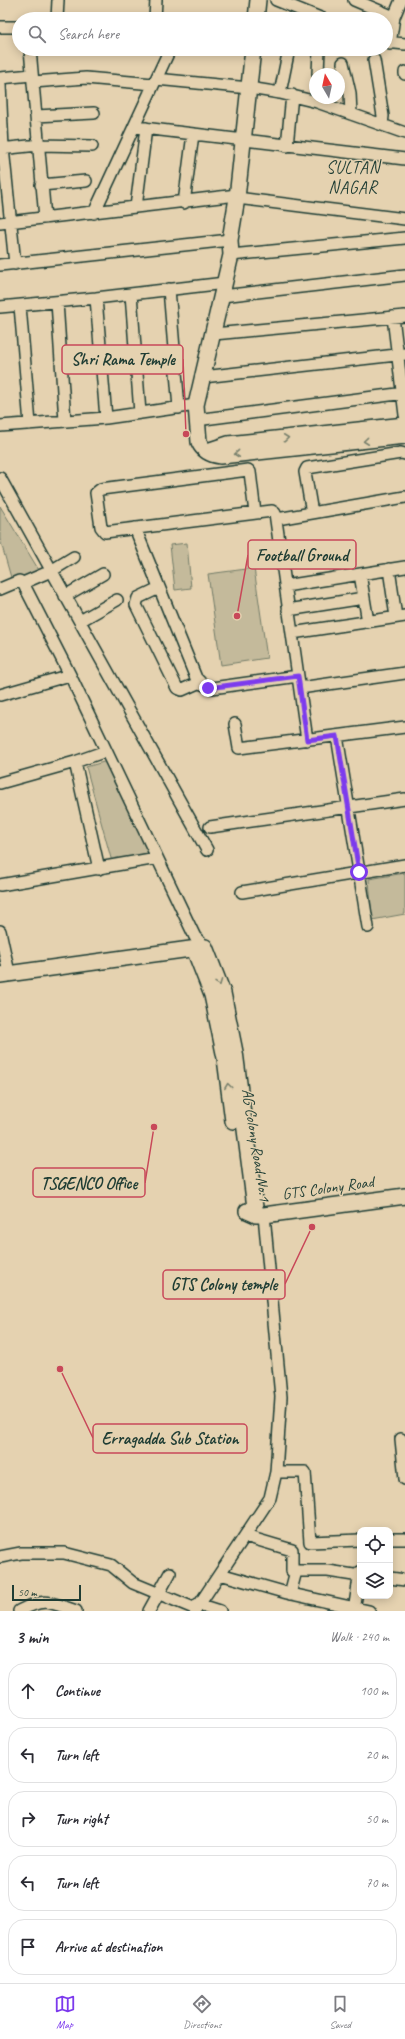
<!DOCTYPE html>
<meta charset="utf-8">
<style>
:root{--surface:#fff;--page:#f7f7f7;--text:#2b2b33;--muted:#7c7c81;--line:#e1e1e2;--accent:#7c3aed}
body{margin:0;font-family:Caveat,sans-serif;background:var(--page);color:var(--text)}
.controls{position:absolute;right:12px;bottom:12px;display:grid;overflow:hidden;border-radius:8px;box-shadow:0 2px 10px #0003}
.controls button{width:36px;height:36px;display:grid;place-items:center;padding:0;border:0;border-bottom:1px solid var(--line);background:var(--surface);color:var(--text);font:20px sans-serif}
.compass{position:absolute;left:309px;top:68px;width:36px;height:36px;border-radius:50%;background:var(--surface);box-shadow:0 2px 10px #0003;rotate:351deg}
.scale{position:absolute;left:12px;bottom:10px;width:69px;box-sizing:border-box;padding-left:4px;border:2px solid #1f3d34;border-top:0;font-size:11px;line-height:14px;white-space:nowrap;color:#1f3d34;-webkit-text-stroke:3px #e5d2b0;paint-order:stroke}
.stop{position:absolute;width:12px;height:12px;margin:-9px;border:3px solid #7c3aed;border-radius:50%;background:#fff}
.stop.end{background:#7c3aed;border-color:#fff;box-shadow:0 1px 4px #0008}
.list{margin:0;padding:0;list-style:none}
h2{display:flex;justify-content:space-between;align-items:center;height:52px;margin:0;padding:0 16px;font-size:17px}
h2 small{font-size:13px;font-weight:400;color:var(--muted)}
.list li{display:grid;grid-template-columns:26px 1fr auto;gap:12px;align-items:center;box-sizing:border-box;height:56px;margin:0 8px 8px;padding:0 8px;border:1px solid var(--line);border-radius:16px}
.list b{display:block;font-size:15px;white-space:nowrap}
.list em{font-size:13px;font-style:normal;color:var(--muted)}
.icon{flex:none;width:22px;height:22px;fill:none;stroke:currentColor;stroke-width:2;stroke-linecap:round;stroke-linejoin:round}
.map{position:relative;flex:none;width:405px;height:1611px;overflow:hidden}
.search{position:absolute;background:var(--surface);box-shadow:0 2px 10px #0003;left:12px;right:12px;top:12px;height:44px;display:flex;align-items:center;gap:10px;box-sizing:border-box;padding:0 14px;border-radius:22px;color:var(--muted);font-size:15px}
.sheet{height:372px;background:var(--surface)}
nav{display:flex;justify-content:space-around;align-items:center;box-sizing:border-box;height:56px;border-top:1px solid var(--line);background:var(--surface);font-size:11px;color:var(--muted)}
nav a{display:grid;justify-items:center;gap:2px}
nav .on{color:var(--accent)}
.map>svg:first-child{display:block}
</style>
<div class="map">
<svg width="405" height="1611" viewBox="0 0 405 1611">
<rect width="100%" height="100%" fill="#e5d2b0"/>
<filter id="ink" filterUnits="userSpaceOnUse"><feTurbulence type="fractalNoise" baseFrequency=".025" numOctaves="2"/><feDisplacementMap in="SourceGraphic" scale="8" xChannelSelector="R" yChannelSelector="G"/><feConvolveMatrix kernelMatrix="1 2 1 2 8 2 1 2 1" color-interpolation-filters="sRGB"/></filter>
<g filter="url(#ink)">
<path fill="#c4ba9b" stroke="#727c68" d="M0 506 40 572 12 581 0 539Z
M187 543 191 588 175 590 170 545Z
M254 568 267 658 221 665 208 574Z
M107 761 151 852 112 862 86 767Z
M405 873V914L372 920 369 879Z"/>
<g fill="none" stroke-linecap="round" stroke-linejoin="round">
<defs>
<path id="minor" d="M276 0 323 19
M354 0 394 17
M57 19 58 0
M155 19 156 0
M0 27H19
M386 42 405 44
M390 44 394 17 401 0
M30 49 45 218
M289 49 280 93 317 102 405 133
M374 60 383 116 382 125
M343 63 350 93 351 114
M405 72V74
M318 74 319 49
M0 78 32 75
M156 79 249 88 280 93
M33 82 86 78 153 84
M0 84 3 148 15 264
M36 116 94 113
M135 127 405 159
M287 146 292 95
M0 149 38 145 92 146
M41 185 86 181
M237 198 405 219
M184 203 193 134
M136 207 146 128
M94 213 170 49
M0 223 237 195
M231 255 405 238
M0 265 230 240
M169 289 179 408
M131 294 140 413
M222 296 405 275
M96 298 106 418
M57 302 65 421
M20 306 30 424
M0 307 96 298 225 283
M393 317 405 415
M214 334 405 316
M203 377 405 354
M196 420 405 393
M0 426 106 418 196 405
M0 478 207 850
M255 513 250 472 248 470 101 489 96 493 101 527 105 532 272 511 275 513 307 740
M312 513 305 472 307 468 401 453 405 454
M277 519 405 497
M135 528 196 678 202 684 212 688 298 676
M389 569 396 617
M360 574 368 622
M23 583 51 571 74 557
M285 586 405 567
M159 588 138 598 136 605 177 688 182 690 200 682
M0 589 19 581 23 583 70 675 195 937 205 947
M65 596 103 574
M288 610 364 598
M80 621 117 600
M292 633 405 616
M300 688 405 673
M0 695 70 675
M235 724 239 748 405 727
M337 736 368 927
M75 762 99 869
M0 783 75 762 106 751
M210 827 405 799
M0 885 157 858
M242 892 405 865
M0 931 9 973
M401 1439 405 1479
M276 1472H305L310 1542 360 1540
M245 1536 292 1550V1571H328L360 1576
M390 1539H405
M0 1557 21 1553H64L111 1565 133 1583 196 1609
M220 1574 287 1593 369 1611
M390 1578 405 1580
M290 1594 296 1571
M198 1604 220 1611
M19 1611C46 1597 49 1602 76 1611
M149 1611 170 1573
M195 1611 270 1498 276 1472 281 1397 264 1215
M354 1611 360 1572"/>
<path id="major" d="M256 19 258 0
M253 49 237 198 230 240 231 255 196 405 199 442C203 451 212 455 221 456L405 436
M207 451 228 444 405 425
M194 949 212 995 225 1058 233 1121
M0 975 205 947 223 993 235 1052 256 1215
M247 1211 256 1215H264L405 1196"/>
</defs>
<use href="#minor" stroke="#1f3d34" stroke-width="14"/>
<use href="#major" stroke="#1f3d34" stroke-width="18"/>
<use href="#minor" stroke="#e5d2b0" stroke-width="11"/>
<use href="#major" stroke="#e5d2b0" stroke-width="15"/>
</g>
<defs><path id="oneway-chevron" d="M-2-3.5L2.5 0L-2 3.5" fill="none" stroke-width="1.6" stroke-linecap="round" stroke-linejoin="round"/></defs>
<g stroke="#78806c">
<use href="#oneway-chevron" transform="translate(286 438) rotate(-6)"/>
<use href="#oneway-chevron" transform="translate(366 441) rotate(174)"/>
<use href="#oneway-chevron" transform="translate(237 454) rotate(174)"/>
<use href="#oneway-chevron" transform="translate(219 983) rotate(69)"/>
<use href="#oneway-chevron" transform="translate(228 1086) rotate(-98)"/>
</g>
</g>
<g fill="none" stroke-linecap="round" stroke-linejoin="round" filter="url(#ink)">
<path stroke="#7c3aed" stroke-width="5" d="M208 688 298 676 307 740 337 736 359 872"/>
</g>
<g text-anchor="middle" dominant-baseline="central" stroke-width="3" stroke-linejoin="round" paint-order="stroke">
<g font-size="16" fill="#1f3d34" stroke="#e5d2b0">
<text transform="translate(256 1145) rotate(81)">AG Colony Road No.1</text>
<text transform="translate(328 1188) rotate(-8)">GTS Colony Road</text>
</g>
<g font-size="17" letter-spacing="1" fill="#1f3d34" stroke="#e5d2b0">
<text x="353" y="167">SULTAN<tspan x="353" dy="20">NAGAR</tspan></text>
</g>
</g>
<path fill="none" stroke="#c84859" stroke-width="1.5" d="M186 434L183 359M237 616L248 555M154 1127L145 1183M312 1227L285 1284M60 1369L93 1438"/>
<g fill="#c84859" stroke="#e5d2b0" stroke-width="1.5">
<circle cx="186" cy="434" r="4"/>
<circle cx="237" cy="616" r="4"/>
<circle cx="154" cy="1127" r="4"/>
<circle cx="312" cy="1227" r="4"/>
<circle cx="60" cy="1369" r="4"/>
</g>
<g fill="#e5d2b0" stroke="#c84859" stroke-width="1.5">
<rect x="62" y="345" width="121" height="29" rx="4"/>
<rect x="248" y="540" width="108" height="29" rx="4"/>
<rect x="33" y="1168" width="112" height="29" rx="4"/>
<rect x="163" y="1270" width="122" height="29" rx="4"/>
<rect x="93" y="1424" width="154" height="29" rx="4"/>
</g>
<g font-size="17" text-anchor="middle" font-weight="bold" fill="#1f3d34">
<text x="123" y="365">Shri Rama Temple</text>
<text x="302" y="561">Football Ground</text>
<text x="89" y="1189">TSGENCO Office</text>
<text x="224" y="1290">GTS Colony temple</text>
<text x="170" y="1444">Erragadda Sub Station</text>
</g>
</svg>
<div class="controls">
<button><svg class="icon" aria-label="locate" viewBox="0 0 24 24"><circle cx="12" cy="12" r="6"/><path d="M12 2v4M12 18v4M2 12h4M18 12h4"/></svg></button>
<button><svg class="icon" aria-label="layers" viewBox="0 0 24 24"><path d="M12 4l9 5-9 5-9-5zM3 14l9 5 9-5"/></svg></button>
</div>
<svg class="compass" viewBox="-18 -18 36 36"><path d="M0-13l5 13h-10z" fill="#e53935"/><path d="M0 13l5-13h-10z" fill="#7c7c81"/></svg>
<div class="scale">50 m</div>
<div class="stop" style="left:359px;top:872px"></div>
<div class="stop end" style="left:208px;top:688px"></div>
<div class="search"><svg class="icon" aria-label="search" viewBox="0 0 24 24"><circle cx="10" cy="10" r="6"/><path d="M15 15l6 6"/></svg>Search here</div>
</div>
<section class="sheet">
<h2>3 min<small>Walk · 240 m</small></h2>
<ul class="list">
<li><svg class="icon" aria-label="ahead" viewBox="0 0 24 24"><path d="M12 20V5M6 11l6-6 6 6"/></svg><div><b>Continue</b></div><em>100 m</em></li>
<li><svg class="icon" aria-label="left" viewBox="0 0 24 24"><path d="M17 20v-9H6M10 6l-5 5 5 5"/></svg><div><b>Turn left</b></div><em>20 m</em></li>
<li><svg class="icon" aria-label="right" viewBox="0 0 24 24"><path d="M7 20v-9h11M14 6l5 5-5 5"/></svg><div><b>Turn right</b></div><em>50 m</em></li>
<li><svg class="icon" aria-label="left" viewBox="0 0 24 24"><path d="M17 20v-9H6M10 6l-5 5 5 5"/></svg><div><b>Turn left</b></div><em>70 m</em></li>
<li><svg class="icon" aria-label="arrive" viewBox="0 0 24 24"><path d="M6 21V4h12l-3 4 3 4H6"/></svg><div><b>Arrive at destination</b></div></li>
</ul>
</section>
<nav>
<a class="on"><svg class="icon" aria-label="map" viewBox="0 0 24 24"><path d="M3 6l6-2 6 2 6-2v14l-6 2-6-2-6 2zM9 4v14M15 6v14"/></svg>Map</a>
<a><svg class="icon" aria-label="directions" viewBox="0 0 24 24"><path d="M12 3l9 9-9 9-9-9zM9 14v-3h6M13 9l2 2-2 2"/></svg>Directions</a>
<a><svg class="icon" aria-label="saved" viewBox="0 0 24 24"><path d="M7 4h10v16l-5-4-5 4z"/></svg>Saved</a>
</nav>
